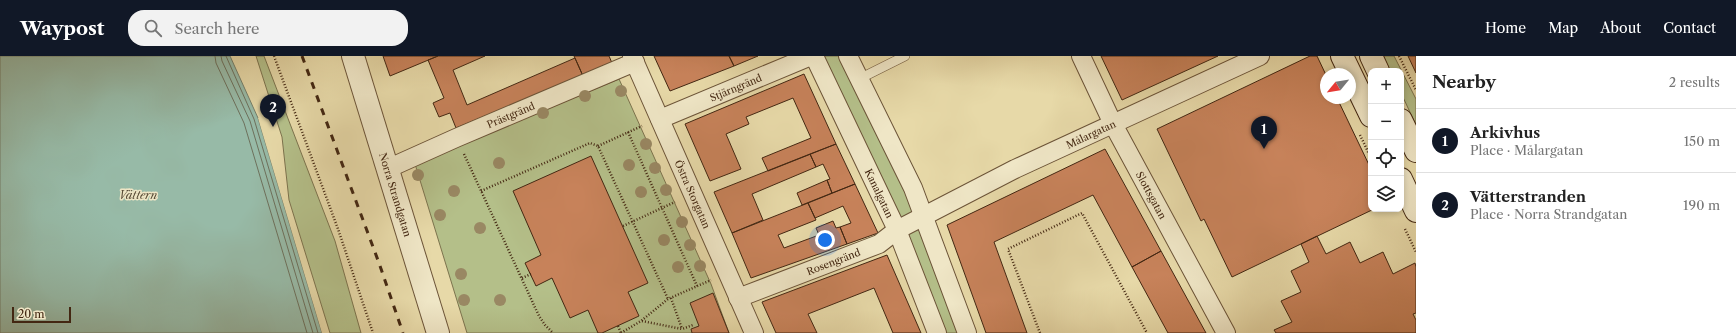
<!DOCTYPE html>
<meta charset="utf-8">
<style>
:root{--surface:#fff;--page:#f2f2f2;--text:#222;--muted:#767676;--line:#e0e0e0;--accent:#111827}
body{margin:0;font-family:"Libre Caslon Text",serif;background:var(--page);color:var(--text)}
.controls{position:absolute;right:12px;top:12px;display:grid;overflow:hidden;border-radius:8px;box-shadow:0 2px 6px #0003}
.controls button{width:36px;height:36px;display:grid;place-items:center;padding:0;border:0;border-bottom:1px solid var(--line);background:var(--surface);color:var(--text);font:20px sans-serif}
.compass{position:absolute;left:1320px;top:12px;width:36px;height:36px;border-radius:50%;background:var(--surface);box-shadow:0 2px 6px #0003;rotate:240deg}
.scale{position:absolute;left:12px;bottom:10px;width:59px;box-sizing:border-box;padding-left:4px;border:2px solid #432712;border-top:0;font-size:11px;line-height:14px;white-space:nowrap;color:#432712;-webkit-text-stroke:3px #efe6c6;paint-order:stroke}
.you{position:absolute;left:825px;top:184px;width:14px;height:14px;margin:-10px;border:3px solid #fff;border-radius:50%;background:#1a73e8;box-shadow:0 0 0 6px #1a73e833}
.badge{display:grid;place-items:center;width:26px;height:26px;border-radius:50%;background:var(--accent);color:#fff;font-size:13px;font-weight:700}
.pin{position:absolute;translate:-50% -33px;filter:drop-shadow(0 1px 2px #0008)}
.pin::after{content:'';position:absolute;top:21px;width:14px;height:12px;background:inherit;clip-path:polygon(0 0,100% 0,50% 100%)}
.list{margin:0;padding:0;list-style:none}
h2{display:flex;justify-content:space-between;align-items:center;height:52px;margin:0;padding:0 16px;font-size:17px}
h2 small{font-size:13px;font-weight:400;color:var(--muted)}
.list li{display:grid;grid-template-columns:26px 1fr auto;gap:12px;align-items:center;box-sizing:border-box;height:64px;padding:0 16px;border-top:1px solid var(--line)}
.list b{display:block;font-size:15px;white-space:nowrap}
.list p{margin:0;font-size:13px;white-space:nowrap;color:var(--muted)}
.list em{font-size:13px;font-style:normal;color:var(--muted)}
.icon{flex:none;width:22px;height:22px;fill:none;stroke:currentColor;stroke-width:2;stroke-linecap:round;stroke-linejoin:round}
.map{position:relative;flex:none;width:1416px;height:277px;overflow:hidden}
header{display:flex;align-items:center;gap:24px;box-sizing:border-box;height:56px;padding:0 20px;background:var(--accent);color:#fff}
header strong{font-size:19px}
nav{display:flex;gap:22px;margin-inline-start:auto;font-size:14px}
.search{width:280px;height:36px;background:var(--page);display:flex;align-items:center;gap:10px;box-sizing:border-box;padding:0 14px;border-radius:16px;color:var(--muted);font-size:15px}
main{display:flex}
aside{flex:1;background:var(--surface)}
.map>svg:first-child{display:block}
</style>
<header>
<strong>Waypost</strong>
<div class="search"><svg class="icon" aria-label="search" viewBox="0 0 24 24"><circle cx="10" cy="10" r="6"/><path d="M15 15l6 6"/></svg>Search here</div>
<nav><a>Home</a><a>Map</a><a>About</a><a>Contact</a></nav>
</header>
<main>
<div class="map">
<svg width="1416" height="277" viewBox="0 0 1416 277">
<rect width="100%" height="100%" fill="#e7d9a8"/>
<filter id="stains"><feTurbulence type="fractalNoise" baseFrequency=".005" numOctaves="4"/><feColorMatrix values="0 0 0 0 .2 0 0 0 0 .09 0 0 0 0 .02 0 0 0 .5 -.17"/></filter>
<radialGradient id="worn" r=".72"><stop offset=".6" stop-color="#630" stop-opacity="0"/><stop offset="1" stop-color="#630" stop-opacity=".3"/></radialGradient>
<path fill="#b4bf89" stroke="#7c734e" d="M256 0H264L335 185 361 277H330L289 144 282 81Z
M814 0H848L967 277H937Z
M1383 0H1394L1416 43V69L1401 37V15H1390Z
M619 23 711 228 729 277H467L415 108Z"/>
<path fill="#97baa7" stroke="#757f6b" d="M0 0H230L258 62 322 277H0Z"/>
<path fill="#e7d9a8" d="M258 62H260L324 277H322Z"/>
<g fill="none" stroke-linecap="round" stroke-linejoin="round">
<path stroke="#6d705c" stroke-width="1" d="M215 0 216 7 244 67 307 277
M221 0 222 5 250 65 313 277
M226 0 254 63 318 277"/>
</g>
<path fill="#c7825a" stroke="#432712" d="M383 0H438L390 20Z
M438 0H485L453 14 467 49 575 2 583 20 456 72 450 57 439 61 433 47 444 42 428 4Z
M574 0H609L612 7 583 20Z
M654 0H729L734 10 670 35Z
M729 0H758L734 10Z
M1101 0H1218L1122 44Z
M1310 0H1317L1326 19V42H1337L1371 113V153H1374L1232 221 1204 163 1201 165 1157 73Z
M1408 0H1416V17Z
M804 18 836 88 768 115 762 102 811 82 793 42 746 61 749 68 726 78 741 113 710 125 685 68Z
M836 88 855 128 832 137 827 124 830 123 823 108 816 111 810 98Z
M1105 93 1161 195 1132 211 1093 139 994 186 1027 277H986L947 169Z
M810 98 816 111 752 138 763 164 732 177 714 136Z
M591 100 648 227 628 236 639 260 602 277H598L588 254 570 262 552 222 536 230 525 207 541 199 513 135Z
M827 124 832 137 802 149 797 137Z
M855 128 878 177 847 188 840 171 851 167 843 150 815 162 808 147Z
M808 147 816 164 778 179 784 192 819 179 816 172 833 165 836 172 840 171 847 188 751 222 732 177Z
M1317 180 1326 198 1350 186 1360 207 1383 196 1393 218 1415 207 1416 211V257L1413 258 1416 264V277H1276L1274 274 1292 266 1281 245 1301 236 1291 215 1309 206 1301 188Z
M1161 195 1206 277H1168L1132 211Z
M887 199 921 277H893L874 232 808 258 817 277H776L762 246Z
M713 237 729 277H692L691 273 699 270 690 247Z"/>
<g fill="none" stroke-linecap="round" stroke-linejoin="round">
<defs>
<path id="service" d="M859 23 905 0"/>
<g id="minor">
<path id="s1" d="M632 0 754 277"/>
<path id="s2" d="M814 0 897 174 937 277"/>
<path d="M848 0 913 132 967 277"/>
<path id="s3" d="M1081 0 1113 68 1226 277"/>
<path id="s4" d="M660 63 811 0"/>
<path id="s5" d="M387 113 456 82 635 6"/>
<path id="s6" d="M738 242 879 188 897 174 1015 113 1260 0"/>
</g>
<g id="tertiary">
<path id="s7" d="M353 0 438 277"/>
</g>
<path id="secondary" d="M1342 0 1371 60
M1371 0 1378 15
M1401 64 1416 95
M1401 123 1416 155"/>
</defs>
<use href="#service" stroke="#6c5438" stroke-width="10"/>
<use href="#minor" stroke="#6c5438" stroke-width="20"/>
<use href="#tertiary" stroke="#6c5438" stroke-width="24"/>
<use href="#secondary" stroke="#432712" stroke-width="24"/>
<path stroke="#432712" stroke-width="2.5" stroke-dasharray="1 2" stroke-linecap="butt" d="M274 0 338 173 373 277
M1399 0 1416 34
M628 76 697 230
M1360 79 1371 102
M598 90 642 70
M464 98 539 260 545 269 553 277
M481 135 590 87 598 90 668 243
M623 170 675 146
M1405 173 1416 196
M522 222 531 218
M671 242 682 273
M642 265 682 273 693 269
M618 270 621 277
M621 277 641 265 668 243 711 224
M1040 277 1008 193 1082 157 1147 277"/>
<use href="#service" stroke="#efe6c6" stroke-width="9"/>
<use href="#minor" stroke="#efe6c6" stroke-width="18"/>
<use href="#tertiary" stroke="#efe6c6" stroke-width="22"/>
<use href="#secondary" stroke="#efe6c6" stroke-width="22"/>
<path stroke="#432712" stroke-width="3" stroke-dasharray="7 7" stroke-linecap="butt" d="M302 0 379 207 403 277"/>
</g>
<g fill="#998863">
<circle cx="621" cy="35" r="6"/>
<circle cx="585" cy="40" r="6"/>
<circle cx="543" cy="57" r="6"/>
<circle cx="646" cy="88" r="6"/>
<circle cx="499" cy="107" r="6"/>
<circle cx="629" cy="109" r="6"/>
<circle cx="655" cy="112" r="6"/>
<circle cx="418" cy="119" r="6"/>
<circle cx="666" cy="134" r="6"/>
<circle cx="454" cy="135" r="6"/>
<circle cx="641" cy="136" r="6"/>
<circle cx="440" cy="159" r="6"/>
<circle cx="682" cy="166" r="6"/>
<circle cx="480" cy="172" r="6"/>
<circle cx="664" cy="184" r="6"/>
<circle cx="690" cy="189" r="6"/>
<circle cx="700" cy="210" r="6"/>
<circle cx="678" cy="211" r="6"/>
<circle cx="461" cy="218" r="6"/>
<circle cx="464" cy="244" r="6"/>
<circle cx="500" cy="244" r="6"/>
</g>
<g text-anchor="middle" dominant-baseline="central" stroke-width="3" stroke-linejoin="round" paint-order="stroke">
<g font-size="10" fill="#432712" stroke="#efe6c6">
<text stroke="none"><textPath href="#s4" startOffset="82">Stjärngränd</textPath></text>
<text stroke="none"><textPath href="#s5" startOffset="135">Prästgränd</textPath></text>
<text stroke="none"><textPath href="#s6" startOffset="390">Målargatan</textPath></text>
<text stroke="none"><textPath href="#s2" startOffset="152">Kanalgatan</textPath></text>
<text stroke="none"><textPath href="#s1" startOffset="151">Östra Storgatan</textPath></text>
<text stroke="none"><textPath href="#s7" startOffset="145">Norra Strandgatan</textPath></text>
<text stroke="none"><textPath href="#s3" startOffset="156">Slottsgatan</textPath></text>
<text stroke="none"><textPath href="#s6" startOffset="102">Rosengränd</textPath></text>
</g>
<g font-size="11" font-style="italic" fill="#584c37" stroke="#efe6c6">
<text x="138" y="139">Vättern</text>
</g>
</g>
<rect width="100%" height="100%" filter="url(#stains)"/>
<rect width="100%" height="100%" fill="url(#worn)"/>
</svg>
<div class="controls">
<button>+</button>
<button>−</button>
<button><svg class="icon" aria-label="locate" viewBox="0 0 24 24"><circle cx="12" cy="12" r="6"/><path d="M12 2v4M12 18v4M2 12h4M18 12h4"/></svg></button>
<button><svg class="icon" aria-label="layers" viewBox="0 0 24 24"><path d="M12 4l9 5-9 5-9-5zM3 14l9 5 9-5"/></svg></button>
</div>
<svg class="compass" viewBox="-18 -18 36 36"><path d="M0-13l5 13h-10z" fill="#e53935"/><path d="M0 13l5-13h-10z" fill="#767676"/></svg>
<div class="scale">20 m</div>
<div class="you"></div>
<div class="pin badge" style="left:1264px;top:93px">1</div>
<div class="pin badge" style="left:273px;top:71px">2</div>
</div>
<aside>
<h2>Nearby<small>2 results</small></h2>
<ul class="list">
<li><span class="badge">1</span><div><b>Arkivhus</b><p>Place · Målargatan</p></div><em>150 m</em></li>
<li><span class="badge">2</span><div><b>Vätterstranden</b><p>Place · Norra Strandgatan</p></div><em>190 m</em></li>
</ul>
</aside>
</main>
